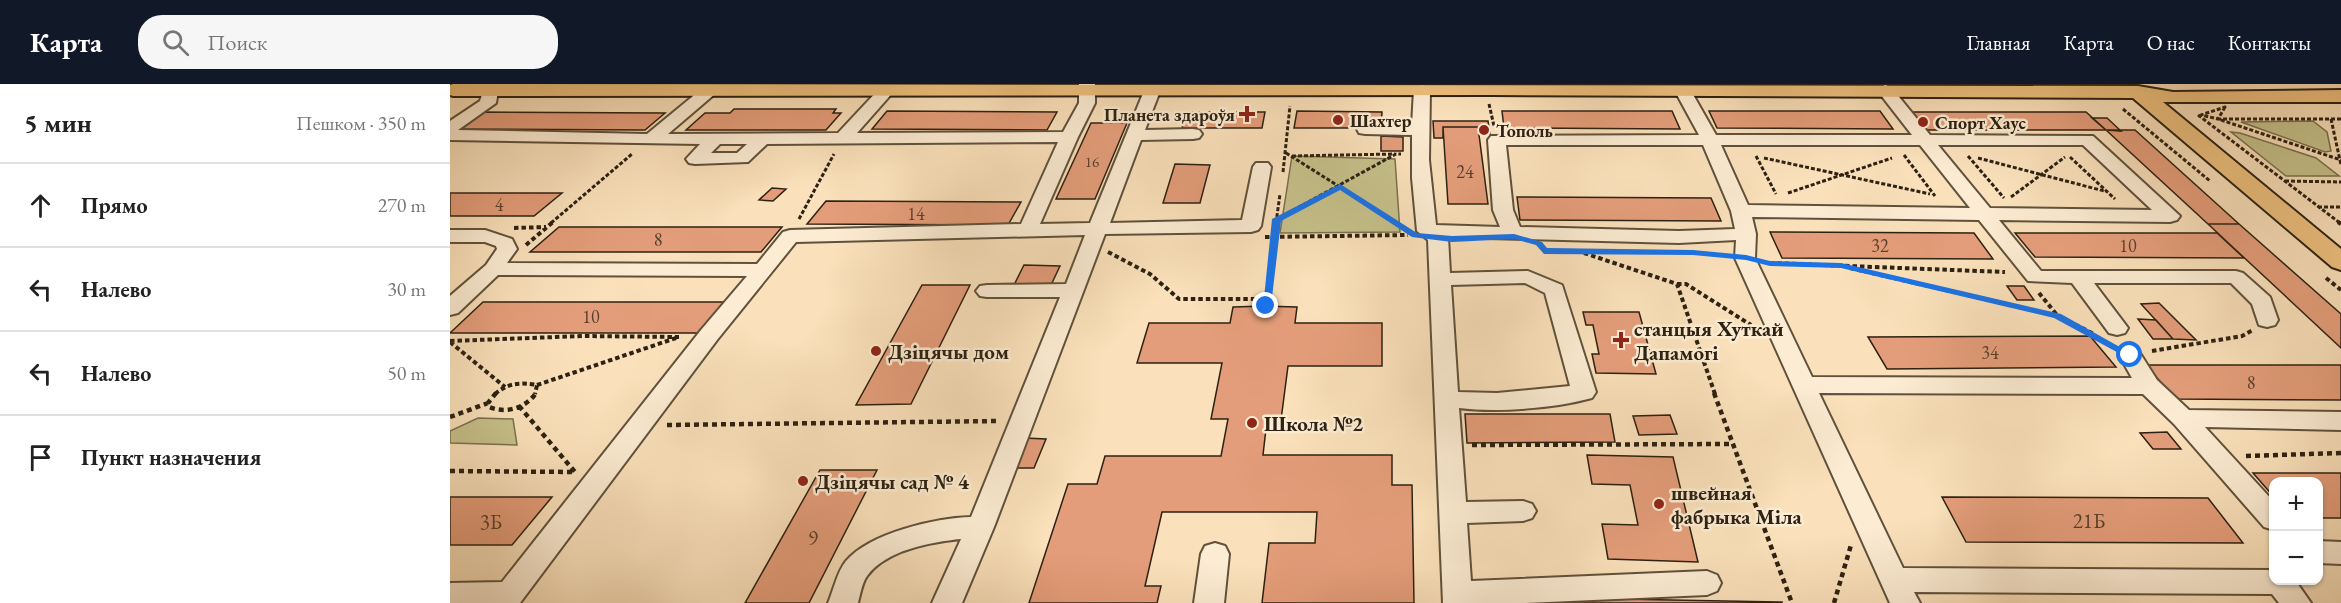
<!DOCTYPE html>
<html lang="ru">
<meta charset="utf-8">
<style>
:root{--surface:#fff;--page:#f6f6f6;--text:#222;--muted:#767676;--line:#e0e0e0;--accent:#111827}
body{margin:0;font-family:"EB Garamond",serif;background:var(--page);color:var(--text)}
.controls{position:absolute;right:18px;bottom:18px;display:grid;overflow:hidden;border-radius:12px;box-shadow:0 2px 4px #0004}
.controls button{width:54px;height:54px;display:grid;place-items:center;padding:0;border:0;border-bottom:2px solid var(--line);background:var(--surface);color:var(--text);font:30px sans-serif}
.stop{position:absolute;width:18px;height:18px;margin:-14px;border:4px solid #1a73e8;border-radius:50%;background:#fff}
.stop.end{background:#1a73e8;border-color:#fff;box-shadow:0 2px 6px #0008}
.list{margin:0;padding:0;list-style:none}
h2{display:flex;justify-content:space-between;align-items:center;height:78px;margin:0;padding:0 24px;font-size:26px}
h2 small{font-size:20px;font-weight:400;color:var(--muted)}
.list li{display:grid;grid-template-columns:39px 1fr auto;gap:18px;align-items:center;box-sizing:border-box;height:84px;padding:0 24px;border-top:2px solid var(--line)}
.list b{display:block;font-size:22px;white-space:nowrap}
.list em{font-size:20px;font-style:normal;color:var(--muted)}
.icon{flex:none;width:33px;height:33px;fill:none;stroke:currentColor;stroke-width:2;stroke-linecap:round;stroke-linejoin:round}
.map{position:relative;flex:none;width:1891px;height:519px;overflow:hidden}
header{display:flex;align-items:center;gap:36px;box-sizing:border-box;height:84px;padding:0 30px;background:var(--accent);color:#fff}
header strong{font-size:28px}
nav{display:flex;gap:33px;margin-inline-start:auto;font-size:21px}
.search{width:420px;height:54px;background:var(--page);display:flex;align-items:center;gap:15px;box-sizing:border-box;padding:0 21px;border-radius:24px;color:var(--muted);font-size:22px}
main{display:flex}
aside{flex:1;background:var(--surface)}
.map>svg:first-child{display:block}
</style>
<header>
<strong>Карта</strong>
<div class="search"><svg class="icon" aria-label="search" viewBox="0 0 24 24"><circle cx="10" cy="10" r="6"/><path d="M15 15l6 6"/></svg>Поиск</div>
<nav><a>Главная</a><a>Карта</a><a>О нас</a><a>Контакты</a></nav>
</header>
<main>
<aside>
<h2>5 мин<small>Пешком · 350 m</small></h2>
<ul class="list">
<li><svg class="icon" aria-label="ahead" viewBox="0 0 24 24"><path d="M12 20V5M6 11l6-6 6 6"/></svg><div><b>Прямо</b></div><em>270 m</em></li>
<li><svg class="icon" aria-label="left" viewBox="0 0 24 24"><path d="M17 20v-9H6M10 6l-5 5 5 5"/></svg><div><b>Налево</b></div><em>30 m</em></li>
<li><svg class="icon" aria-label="left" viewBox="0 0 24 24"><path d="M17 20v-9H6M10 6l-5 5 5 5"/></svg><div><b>Налево</b></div><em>50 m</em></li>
<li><svg class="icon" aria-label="arrive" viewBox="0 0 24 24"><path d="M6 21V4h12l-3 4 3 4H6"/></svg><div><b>Пункт назначения</b></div></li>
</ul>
</aside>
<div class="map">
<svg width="1891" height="519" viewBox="0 0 1891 519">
<rect width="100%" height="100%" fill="#fae1bb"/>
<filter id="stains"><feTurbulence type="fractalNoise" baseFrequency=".00333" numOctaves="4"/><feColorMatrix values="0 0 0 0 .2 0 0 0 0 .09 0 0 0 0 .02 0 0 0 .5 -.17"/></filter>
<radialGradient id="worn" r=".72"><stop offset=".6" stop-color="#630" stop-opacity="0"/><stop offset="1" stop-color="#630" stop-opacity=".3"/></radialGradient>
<path fill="#c6c18b" stroke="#79714e" stroke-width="1.5" d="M1863 37 1877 48 1881 67 1875 68 1791 38Z
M1781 48 1790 49 1866 74 1889 92H1836Z
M842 72 945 75 950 148 830 149Z
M28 334 63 335 67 361 0 359V347Z"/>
<path fill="#e49d7a" stroke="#2c2112" stroke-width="1.5" d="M284 25H386L383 29H391L376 46H236L255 29H280Z
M437 27 607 28 597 46 422 45Z
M847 27 932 28 931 44H844Z
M1052 27H1222L1230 45 1054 44Z
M1259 27H1430L1443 45 1267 44Z
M34 28 215 29 195 46 8 45Z
M737 28H815L812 44H732Z
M1462 28H1636L1656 46H1477Z
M1642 34H1657L1671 47 1656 46Z
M983 37H1038L1040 50H1029L1028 43H993V54H984Z
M641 39H677L645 115H606Z
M993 43H1028L1038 120H998Z
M1656 46H1685L1789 140H1758Z
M931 52 953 53V67H931Z
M725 80 760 81 750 119H713Z
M322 104 336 105 323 117 309 116Z
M0 109H112L84 132H0Z
M1067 113 1261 114 1271 137 1070 136Z
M376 117 571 118 558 141 357 140Z
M1758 140H1789L1891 230V264Z
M109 143H332L311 168H80Z
M1320 148 1524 149 1543 175 1332 174Z
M1565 149H1767L1794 174 1585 173Z
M574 181 610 182 601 201H564Z
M472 201H520L461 320 406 321Z
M1557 202H1574L1584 216H1567Z
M33 218H278L252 249H0Z
M1709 219 1746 256 1723 255 1691 220Z
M816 222 847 223 845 239H932V282H838L831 336H817L813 371H942V401H962L964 519H812L819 459H865L867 428H712L695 502H711L707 519H579L618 400H647L655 372H771L778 335H761L772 279H687L699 239H780L783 223Z
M1133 228H1189L1206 290 1146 289 1142 270H1149L1143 241H1136Z
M1688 235 1706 236 1723 255H1703Z
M1640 252 1666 283 1437 285 1418 253Z
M1696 281H1891V316L1725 315Z
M1015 330H1160L1165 358 1017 359Z
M1220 331 1227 350 1189 351 1183 332Z
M1717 348 1731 365H1703L1690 349Z
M574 354 596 355 584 384H562Z
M1137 371 1223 373 1248 478 1158 475 1152 440 1188 441 1180 401 1142 400Z
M370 386H427L359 519H295Z
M1803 389H1891V434H1868V398H1824V413Z
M0 413H102L62 461H0Z
M1492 413 1758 414 1793 459 1516 458Z
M1112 514 1332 518V519H1112Z"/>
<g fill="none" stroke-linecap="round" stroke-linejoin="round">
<defs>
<path id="minor" d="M629 0H645V19L628 53 590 140 640 139 694 7 702 2 710 7 695 46 743 45 749 46 752 50 749 54 743 55 691 56 660 139 792 136 803 83 806 79H818L821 83 811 142 808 146 801 148 655 150 544 443 512 519H482L511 455C481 458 436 466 417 492 412 499 410 511 408 519H378C384 505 387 488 396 477 420 449 485 434 521 433L610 213H537L530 212 526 207 530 202 537 201 616 200 635 151 346 158 267 256 70 519H0V499L52 498 251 246 297 192 48 191 8 229 0 231V212L36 181 47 165 46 162 35 158H0V146H35L62 155 67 165 57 179 307 180 333 148 340 146 571 140 608 58 317 60 298 78 245 80 239 79 236 75 250 60 0 56V37L30 17 34 4H46L48 7 46 19 8 46 197 50 254 3 260 1 268 6 266 9 218 50 388 49 431 3 437 1 445 6 407 49 613 48 629 19ZM270 60H297L287 69H261Z
M972 1 980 6 979 76 986 141 1050 143 1043 126 1038 56 1041 52 1249 51 1225 7 1233 2 1241 7 1266 51H1462L1427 6 1435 1 1441 3 1480 51 1643 52 1730 132 1727 136 1720 138 1549 136 1591 187H1786L1793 189 1820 213 1828 236 1825 241 1817 243 1809 241 1802 220 1781 199H1644L1678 244 1675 249 1667 251 1659 249 1622 199 1578 197 1529 136 1302 133 1306 150 1305 174 1362 293 1682 294 1669 271 1672 266 1680 264 1688 266 1707 296 1739 326 1891 328V346L1755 343 1824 418V446L1814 443 1724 340 1693 310 1369 309 1453 484 1824 486V496H1845L1861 519H1829L1822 510 1464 508 1470 519H1440L1285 174 1286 156 1229 159 998 153 1000 189 1078 187 1112 201 1146 308 1142 314C1106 324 1047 329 1009 324L1016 418 1073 417 1082 420 1086 427 1082 434 1073 437 1017 439 1021 497 1257 487 1267 491 1271 499 1267 507 1257 511 1075 519H993L978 156 967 147 962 94V51L915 50 909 49 907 45 909 41 915 40 962 41 964 6ZM1056 61H1253L1281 127 1285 145 1229 147 1070 143 1063 126ZM1271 61H1470L1520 124 1298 121ZM1488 61H1633L1702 126 1540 124ZM1075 199 1095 209 1120 302 1047 309 1008 308 1001 201Z
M1868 457 1891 458V480L1868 479Z
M765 459 775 462 779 470 774 519H744L751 470 755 462Z"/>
<path id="major" d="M3 0 1688 2 1723 8 1891 6V18H1713L1891 165V186L1882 183 1683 14 1042 11 3 12 0 11V1Z"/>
</defs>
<use href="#minor" stroke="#60513c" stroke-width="4"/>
<use href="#major" stroke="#2c2112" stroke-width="4"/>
<path stroke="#2c2112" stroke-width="3" stroke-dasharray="4 2" stroke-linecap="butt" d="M1039 20 1044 42
M1775 23 1768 35 1751 31Z
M1673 25 1760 97
M1748 31 1890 139
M1881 35 1891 81
M1891 35H1768L1891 76
M836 69 947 139
M1454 71 1485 112
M842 72 945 70
M1306 72 1326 110
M1518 72 1554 114
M1620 73 1665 115
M1314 74 1480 110
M1528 74 1658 108
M833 88 840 22
M1835 97 1891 98
M1338 109 1442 74
M1561 113 1615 73
M1868 123H1891
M349 135 384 70
M827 135 946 70H951
M101 139 182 70
M826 139 830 110"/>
<path stroke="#2c2112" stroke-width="4" stroke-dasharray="4.5 3" stroke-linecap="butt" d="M944 138 957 146
M1888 138 1891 140
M64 144 96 143
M815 153 958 151
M76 161 103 138
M658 168 700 190 729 215H817
M1134 169 1227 200 1265 310
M1320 179 1555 188
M1400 184 1608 232 1644 250
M1876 194 1891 206
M1227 200H1236L1301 241
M1589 209 1607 231
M816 222 827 138
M0 257 132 252 229 253
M0 258 55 303
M1702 267 1792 252 1803 246
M87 301 226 254
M45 310C58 299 70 298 87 301L85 310"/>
<path stroke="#2c2112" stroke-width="4.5" stroke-dasharray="5 4" stroke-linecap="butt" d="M46 309 38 319 39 323C56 330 76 324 86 309
M1264 309 1342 519
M69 322 125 388
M0 333 38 319
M217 341 549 337
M1022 361 1282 360
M1796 372 1891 369
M0 387 124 388
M1384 519 1401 461"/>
<use href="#minor" fill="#fcecd3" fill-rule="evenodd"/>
<use href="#major" fill="#edc07e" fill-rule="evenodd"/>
</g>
<path fill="#1a73e8" d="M890 100 967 149 1002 152 1064 150 1092 158 1097 164 1243 166 1296 171 1320 177 1391 179 1611 230 1684 271 1683 273H1676L1604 234 1391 184 1320 182 1296 176 1243 171 1094 170 1086 161 1064 155 1002 158 962 153 890 106 831 137 821 222 813 224 822 135Z"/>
<g fill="#8f2418" stroke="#fcecd3" stroke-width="2">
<path d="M794 21h6v6h6v6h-6v6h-6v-6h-6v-6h6z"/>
<circle cx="888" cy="36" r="6"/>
<circle cx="1473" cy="38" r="6"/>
<circle cx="1034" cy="46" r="6"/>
<path d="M1168 247h6v6h6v6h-6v6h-6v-6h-6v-6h6z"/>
<circle cx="426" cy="267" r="6"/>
<circle cx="802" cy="339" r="6"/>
<circle cx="353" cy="397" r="6"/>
<circle cx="1209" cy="420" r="6"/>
</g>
<g text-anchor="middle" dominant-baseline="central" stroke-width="5" stroke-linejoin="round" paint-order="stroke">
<g font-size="15" fill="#5a402c">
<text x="642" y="77">16</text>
</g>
<g font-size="18" font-weight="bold" fill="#2c2112" stroke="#fcecd3" text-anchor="start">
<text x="785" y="30" text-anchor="end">Планета здароўя</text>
<text x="900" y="36">Шахтер</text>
<text x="1485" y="38">Спорт Хаус</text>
<text x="1046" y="46">Тополь</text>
</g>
<g font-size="18" fill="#5a402c">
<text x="1015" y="87">24</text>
<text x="49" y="120">4</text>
<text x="466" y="129">14</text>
<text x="208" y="155">8</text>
<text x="1430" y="161">32</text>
<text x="1678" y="161">10</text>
<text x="141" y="232">10</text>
<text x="1540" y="268">34</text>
<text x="1801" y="298">8</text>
</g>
<g font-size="21" font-weight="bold" fill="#2c2112" stroke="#fcecd3" text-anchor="start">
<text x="1184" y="244">станцыя Хуткай<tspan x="1184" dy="24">Дапамогі</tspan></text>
<text x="438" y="267">Дзіцячы дом</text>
<text x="814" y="339">Школа №2</text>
<text x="365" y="397">Дзіцячы сад № 4</text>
<text x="1221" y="408">швейная<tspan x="1221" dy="24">фабрыка Міла</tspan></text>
</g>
<g font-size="21" fill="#5a402c">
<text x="1639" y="436">21Б</text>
<text x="41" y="437">3Б</text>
<text x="363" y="453">9</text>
</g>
</g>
<rect width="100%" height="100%" filter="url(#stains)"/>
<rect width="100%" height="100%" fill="url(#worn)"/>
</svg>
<div class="controls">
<button>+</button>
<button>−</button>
</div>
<div class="stop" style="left:1680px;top:271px"></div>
<div class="stop end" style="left:816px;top:222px"></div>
</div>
</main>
